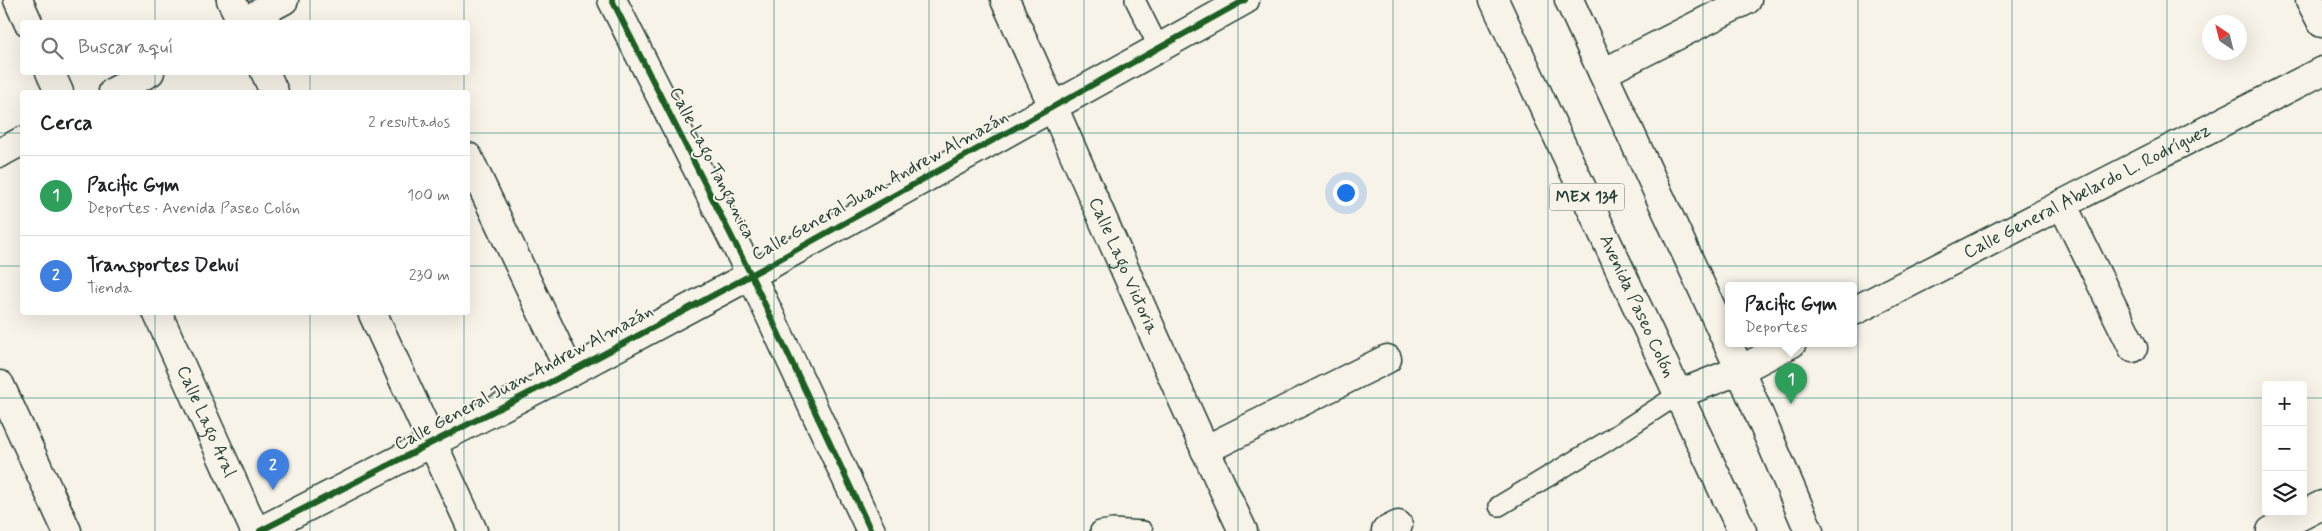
<!DOCTYPE html>
<html lang="es">
<meta charset="utf-8">
<style>
:root{--surface:#fff;--page:#f2f2f2;--text:#202124;--muted:#757577;--line:#e0e0e0;--accent:#d93025}
body{margin:0;font-family:Mynerve,sans-serif;background:var(--page);color:var(--text)}
.controls{position:absolute;right:15px;bottom:15px;display:grid;overflow:hidden;border-radius:5px;box-shadow:0 5px 20px #0002}
.controls button{width:45px;height:45px;display:grid;place-items:center;padding:0;border:0;border-bottom:1px solid var(--line);background:var(--surface);color:var(--text);font:25px sans-serif}
.compass{position:absolute;left:2202px;top:15px;width:45px;height:45px;border-radius:50%;background:var(--surface);box-shadow:0 5px 20px #0002;rotate:325deg}
.you{position:absolute;left:1345px;top:192px;width:18px;height:18px;margin:-12px;border:4px solid #fff;border-radius:50%;background:#1a73e8;box-shadow:0 0 0 8px #1a73e833}
.badge{display:grid;place-items:center;width:32px;height:32px;border-radius:50%;background:var(--accent);color:#fff;font-size:16px;font-weight:700}
.pin{position:absolute;translate:-50% -41px;filter:drop-shadow(0 1px 2px #0008)}
.pin::after{content:'';position:absolute;top:26px;width:18px;height:15px;background:inherit;clip-path:polygon(0 0,100% 0,50% 100%)}
.popup{position:absolute;left:1725px;top:282px;width:132px;height:65px;box-sizing:border-box;display:grid;place-content:center;border-radius:5px;background:var(--surface);filter:drop-shadow(0 1px 4px #0005);font-size:16px;white-space:nowrap;color:var(--muted)}
.popup b{font-size:19px;color:var(--text)}
.popup::after{content:'';position:absolute;left:50%;top:100%;margin-left:-10px;border:10px solid transparent;border-top-color:var(--surface)}
.list{margin:0;padding:0;list-style:none}
h2{display:flex;justify-content:space-between;align-items:center;height:65px;margin:0;padding:0 20px;font-size:21px}
h2 small{font-size:16px;font-weight:400;color:var(--muted)}
.list li{display:grid;grid-template-columns:32px 1fr auto;gap:15px;align-items:center;box-sizing:border-box;height:80px;padding:0 20px;border-top:1px solid var(--line)}
.list b{display:block;font-size:19px;white-space:nowrap}
.list p{margin:0;font-size:16px;white-space:nowrap;color:var(--muted)}
.list em{font-size:16px;font-style:normal;color:var(--muted)}
.icon{flex:none;width:28px;height:28px;fill:none;stroke:currentColor;stroke-width:2;stroke-linecap:round;stroke-linejoin:round}
.map{position:relative;flex:none;width:2322px;height:531px;overflow:hidden}
.search{position:absolute;background:var(--surface);box-shadow:0 5px 20px #0002;left:20px;top:20px;width:450px;height:55px;display:flex;align-items:center;gap:12px;box-sizing:border-box;padding:0 18px;border-radius:5px;color:var(--muted);font-size:19px}
.panel{position:absolute;background:var(--surface);box-shadow:0 5px 20px #0002;left:20px;top:90px;width:450px;height:225px;border-radius:5px}
.map>svg:first-child{display:block}
</style>
<div class="map">
<svg width="2322" height="531" viewBox="0 0 2322 531">
<rect width="100%" height="100%" fill="#f7f3e8"/>
<filter id="ink" filterUnits="userSpaceOnUse"><feTurbulence type="fractalNoise" baseFrequency=".02" numOctaves="2"/><feDisplacementMap in="SourceGraphic" scale="10" xChannelSelector="R" yChannelSelector="G"/><feConvolveMatrix kernelMatrix="1 2 1 2 8 2 1 2 1" color-interpolation-filters="sRGB"/></filter>
<g filter="url(#ink)">
<g fill="none" stroke-linecap="round" stroke-linejoin="round">
<defs>
<path id="service" d="M1135 0 1159 48
M1499 506 1604 443 1679 394
M1100 531 1113 529 1143 531"/>
<g id="minor">
<path d="M18 0 28 22"/>
<path d="M231 0 242 22"/>
<path d="M612 0 751 275 871 531"/>
<path id="s1" d="M1005 0C1086 176 1160 356 1243 531"/>
<path d="M2310 0 2322 23"/>
<path d="M50 72 59 92"/>
<path d="M265 72 274 92"/>
<path d="M1603 73 1747 0"/>
<path d="M468 157 570 372"/>
<path d="M2062 204 2133 348"/>
<path id="s2" d="M1854 311 2322 71"/>
<path id="s3" d="M157 312 255 531"/>
<path d="M372 312 473 531"/>
<path d="M0 385 67 531"/>
<path d="M1679 394 1740 370 1792 343"/>
<path d="M1205 450 1387 359"/>
<path d="M260 531 570 372 751 275 1245 0"/>
<path d="M1386 531 1398 525"/>
<path d="M2271 531 2322 505"/>
</g>
<path id="secondary" d="M243 22 284 0
M113 92 150 72
M0 153 22 141"/>
<g id="primary">
<path id="s4" d="M1494 0 1742 531"/>
<path d="M1569 0 1740 370 1809 531"/>
</g>
</defs>
<use href="#service" stroke="#1f3d34" stroke-width="22"/>
<use href="#minor" stroke="#1f3d34" stroke-width="31"/>
<use href="#secondary" stroke="#1f3d34" stroke-width="31"/>
<use href="#primary" stroke="#1f3d34" stroke-width="31"/>
<use href="#service" stroke="#f7f3e8" stroke-width="19"/>
<use href="#minor" stroke="#f7f3e8" stroke-width="28"/>
<use href="#secondary" stroke="#f7f3e8" stroke-width="28"/>
<use href="#primary" stroke="#f7f3e8" stroke-width="28"/>
<defs>
<path id="cycleway" d="M612 0 751 275 871 531
M260 531 570 372 751 275 1245 0"/>
</defs>
<use href="#cycleway" stroke="#f7f3e8" stroke-width="9"/>
<use href="#cycleway" stroke="#1b5e20" stroke-width="6"/>
</g>
</g>
<path fill="none" stroke="#0f766e" stroke-width="1" stroke-opacity="0.55" d="M155 0V22M310 0V22M464 0V22M619 0V531M774 0V531M929 0V531M1084 0V531M1238 0V531M1393 0V531M1548 0V531M1703 0V531M1858 0V531M2012 0V531M2167 0V531M155 72V92M310 72V92M464 72V92M0 133H22M468 133H2322M0 266H22M468 266H2322M155 312V531M310 312V531M464 312V531M0 398H2266M2303 398H2322"/>
<g text-anchor="middle" dominant-baseline="central" stroke-width="4" stroke-linejoin="round" paint-order="stroke">
<rect fill="#f7f3e8" stroke="#60746a" stroke-width="1" x="1549.5" y="183.5" width="75" height="27" rx="4"/>
<g font-size="16" font-weight="bold" fill="#1f3d34">
<text x="1587" y="197">MEX 134</text>
</g>
<g font-size="18" fill="#1f3d34" stroke="#f7f3e8">
<text transform="translate(712 163) rotate(63)">Calle Lago Tanganica</text>
<text transform="translate(880 186) rotate(-29)">Calle General Juan Andrew Almazán</text>
<text stroke="none"><textPath href="#s2" startOffset="262">Calle General Abelardo L. Rodríguez</textPath></text>
<text stroke="none"><textPath href="#s1" startOffset="291">Calle Lago Victoria</textPath></text>
<text stroke="none"><textPath href="#s4" startOffset="338">Avenida Paseo Colón</textPath></text>
<text transform="translate(524 378) rotate(-28)">Calle General Juan Andrew Almazán</text>
<text stroke="none"><textPath href="#s3" startOffset="120">Calle Lago Aral</textPath></text>
</g>
</g>
</svg>
<div class="controls">
<button>+</button>
<button>−</button>
<button><svg class="icon" aria-label="layers" viewBox="0 0 24 24"><path d="M12 4l9 5-9 5-9-5zM3 14l9 5 9-5"/></svg></button>
</div>
<svg class="compass" viewBox="-18 -18 36 36"><path d="M0-13l5 13h-10z" fill="#e53935"/><path d="M0 13l5-13h-10z" fill="#757577"/></svg>
<div class="you"></div>
<div class="pin badge" style="left:1791px;top:404px;background:#2e9e5b">1</div>
<div class="popup"><b>Pacific Gym</b>Deportes</div>
<div class="pin badge" style="left:273px;top:490px;background:#3f7fe0">2</div>
<div class="search"><svg class="icon" aria-label="search" viewBox="0 0 24 24"><circle cx="10" cy="10" r="6"/><path d="M15 15l6 6"/></svg>Buscar aquí</div>
<section class="panel">
<h2>Cerca<small>2 resultados</small></h2>
<ul class="list">
<li><span class="badge" style="background:#2e9e5b">1</span><div><b>Pacific Gym</b><p>Deportes · Avenida Paseo Colón</p></div><em>100 m</em></li>
<li><span class="badge" style="background:#3f7fe0">2</span><div><b>Transportes Dehui</b><p>Tienda</p></div><em>230 m</em></li>
</ul>
</section>
</div>
